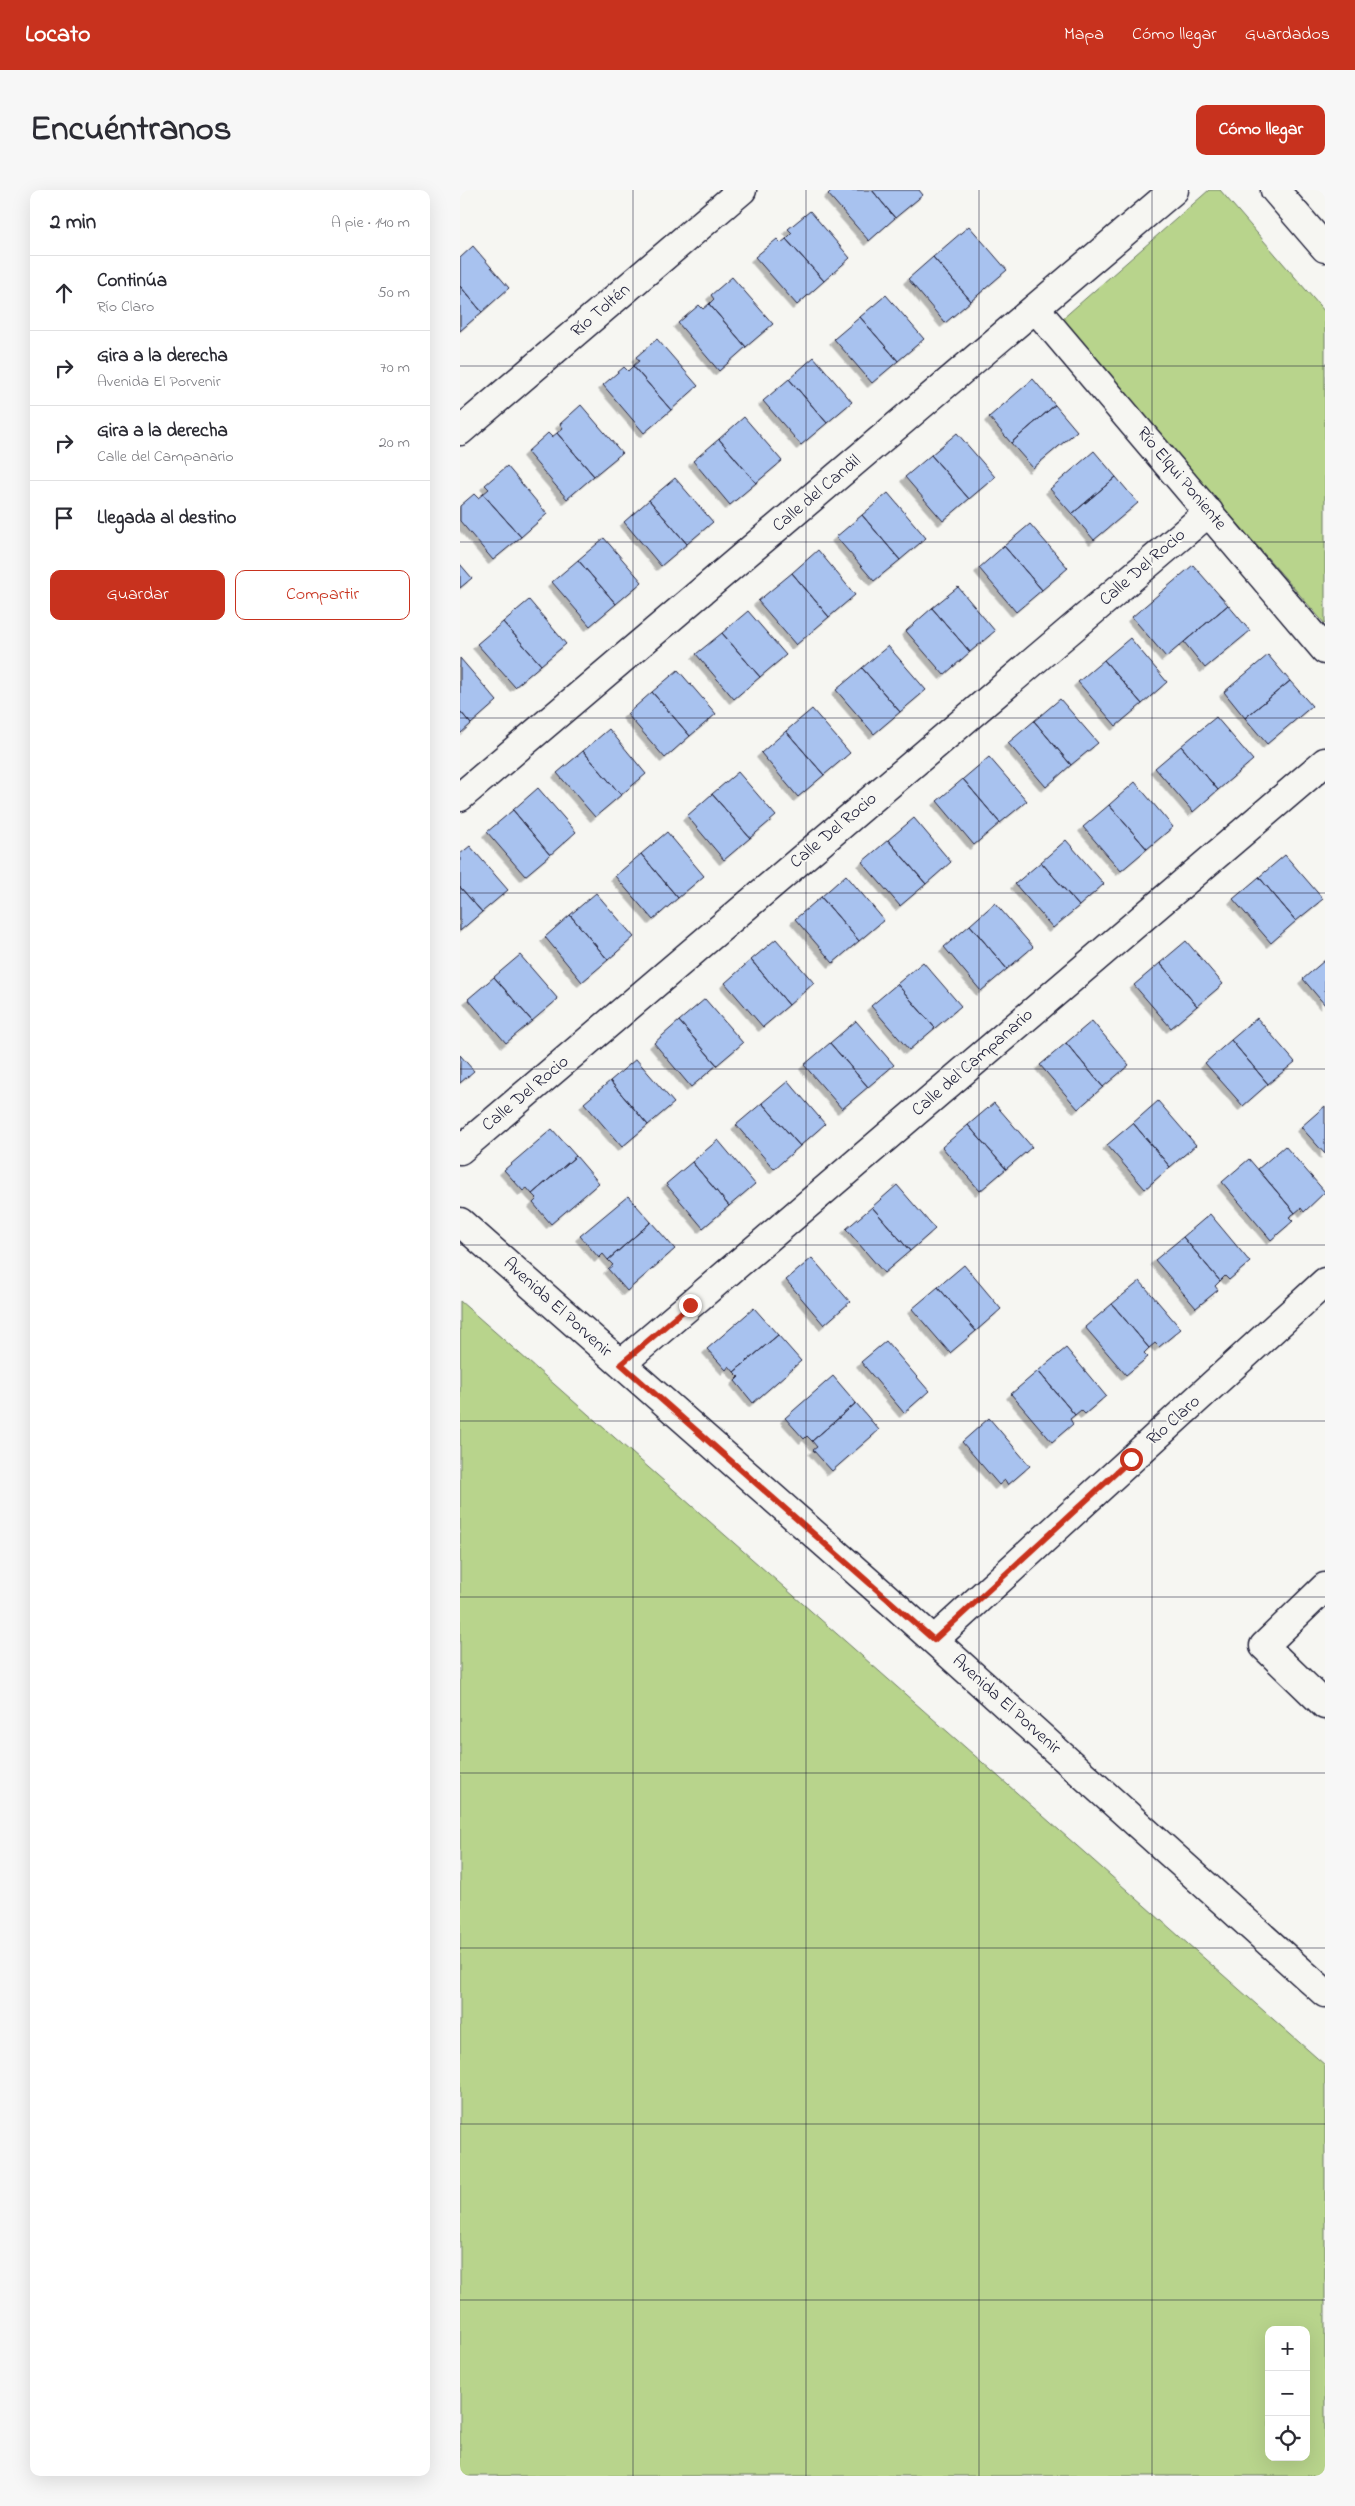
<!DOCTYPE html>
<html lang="es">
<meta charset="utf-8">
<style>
:root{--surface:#fff;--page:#f7f7f7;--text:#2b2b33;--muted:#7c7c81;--line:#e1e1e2;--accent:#c8321e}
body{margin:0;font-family:"Indie Flower",sans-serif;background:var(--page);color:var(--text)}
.controls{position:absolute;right:15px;bottom:15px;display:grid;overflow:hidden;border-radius:10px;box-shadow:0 5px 20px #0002}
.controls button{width:45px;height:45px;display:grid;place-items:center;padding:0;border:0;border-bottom:1px solid var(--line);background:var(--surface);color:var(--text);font:25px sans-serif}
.stop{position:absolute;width:15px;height:15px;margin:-11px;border:4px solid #c8321e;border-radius:50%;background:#fff}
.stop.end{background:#c8321e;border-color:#fff;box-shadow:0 1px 5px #0008}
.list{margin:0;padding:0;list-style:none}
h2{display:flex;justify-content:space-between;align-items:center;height:65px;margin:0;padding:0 20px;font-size:21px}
h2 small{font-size:16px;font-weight:400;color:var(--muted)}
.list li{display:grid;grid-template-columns:32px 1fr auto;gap:15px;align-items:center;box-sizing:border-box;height:75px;padding:0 20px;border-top:1px solid var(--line)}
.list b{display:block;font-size:19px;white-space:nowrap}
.list p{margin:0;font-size:16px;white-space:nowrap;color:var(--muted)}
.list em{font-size:16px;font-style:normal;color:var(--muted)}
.actions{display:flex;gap:10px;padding:15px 20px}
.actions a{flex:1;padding:11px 0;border:1px solid var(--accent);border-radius:10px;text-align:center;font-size:18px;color:var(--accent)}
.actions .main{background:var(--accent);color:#fff}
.icon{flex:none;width:28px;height:28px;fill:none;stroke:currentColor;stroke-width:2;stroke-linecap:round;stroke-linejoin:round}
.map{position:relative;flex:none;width:865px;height:2286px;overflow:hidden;border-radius:10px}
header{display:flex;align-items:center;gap:30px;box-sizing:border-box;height:70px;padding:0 25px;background:var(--accent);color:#fff}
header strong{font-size:24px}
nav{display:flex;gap:28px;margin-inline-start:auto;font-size:18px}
.intro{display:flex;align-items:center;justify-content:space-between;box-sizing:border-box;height:120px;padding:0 30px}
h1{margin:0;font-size:35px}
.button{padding:12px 22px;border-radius:10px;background:var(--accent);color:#fff;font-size:18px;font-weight:700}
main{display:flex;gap:30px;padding:0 30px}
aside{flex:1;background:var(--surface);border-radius:10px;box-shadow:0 5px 20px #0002}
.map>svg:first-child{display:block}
</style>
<header>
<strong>Locato</strong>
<nav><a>Mapa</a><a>Cómo llegar</a><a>Guardados</a></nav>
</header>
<div class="intro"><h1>Encuéntranos</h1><a class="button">Cómo llegar</a></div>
<main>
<aside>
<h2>2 min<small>A pie · 140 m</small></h2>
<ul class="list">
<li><svg class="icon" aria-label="ahead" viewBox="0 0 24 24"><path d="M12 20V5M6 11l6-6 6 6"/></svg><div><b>Continúa</b><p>Río Claro</p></div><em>50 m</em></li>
<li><svg class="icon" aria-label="right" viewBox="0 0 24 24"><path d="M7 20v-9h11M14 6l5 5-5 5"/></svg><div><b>Gira a la derecha</b><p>Avenida El Porvenir</p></div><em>70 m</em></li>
<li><svg class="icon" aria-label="right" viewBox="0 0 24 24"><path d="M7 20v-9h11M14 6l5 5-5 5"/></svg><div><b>Gira a la derecha</b><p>Calle del Campanario</p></div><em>20 m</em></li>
<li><svg class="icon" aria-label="arrive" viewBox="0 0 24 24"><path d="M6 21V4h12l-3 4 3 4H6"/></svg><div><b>Llegada al destino</b></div></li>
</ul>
<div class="actions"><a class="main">Guardar</a><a>Compartir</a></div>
</aside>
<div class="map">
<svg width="865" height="2286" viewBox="0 0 865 2286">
<defs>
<filter id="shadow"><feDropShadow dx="-4.5" dy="4.5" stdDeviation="0" flood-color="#0004"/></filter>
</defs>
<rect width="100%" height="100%" fill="#f6f6f2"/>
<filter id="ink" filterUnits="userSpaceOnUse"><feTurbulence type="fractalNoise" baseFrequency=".02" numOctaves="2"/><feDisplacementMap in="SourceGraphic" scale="10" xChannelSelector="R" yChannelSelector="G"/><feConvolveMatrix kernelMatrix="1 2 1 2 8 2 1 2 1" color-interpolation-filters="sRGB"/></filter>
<g filter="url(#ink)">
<path fill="#b8d48c" stroke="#6d7b64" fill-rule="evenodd" d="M749 0H760L865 122V434L601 130Z
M0 1111 865 1875V2286H0ZM809 2140H846V2267H809Z"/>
<path fill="#a8c2ef" stroke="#22223b" filter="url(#shadow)" d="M372 0H412L435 28 409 51 368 4Z
M412 0H459L463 5 435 28Z
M350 21 390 68 364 91 326 49 332 43 328 39Z
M509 36 547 80 511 111 473 67Z
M317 49 321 53 326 49 364 91 337 115 295 67Z
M13 56 49 98 22 122 0 96V68Z
M473 67 511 111 485 133 448 89Z
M272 87 313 134 286 157 249 114 254 109 251 105Z
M0 96 22 122 0 141Z
M426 105 464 149 438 171 400 127Z
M249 114 286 157 259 181 218 133 239 115 243 119Z
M400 127 438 171 412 193 374 149Z
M197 149 238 196 211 220 173 176 179 171 176 167Z
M354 167 392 212 367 233 329 189Z
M173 176 211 220 184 243 143 195 164 177 168 181Z
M329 189 367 233 341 255 303 211Z
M573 189 595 215 551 253 529 227Z
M121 215 162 263 134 286 97 243 103 238 100 234Z
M595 215 617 241 573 278 551 253Z
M284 227 322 271 296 293 259 249Z
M88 243 92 247 97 243 134 286 107 309 67 262Z
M497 243 535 287 509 309 471 265Z
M259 249 296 293 270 315 233 271Z
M634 261 656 287 612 324 590 299Z
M471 265 509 309 483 331 445 287Z
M47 276 87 324 61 347 23 304 29 299 25 295Z
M656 287 678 313 634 350 612 324Z
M215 288 253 332 227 354 189 310Z
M428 303 466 348 440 370 402 325Z
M14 304 18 308 23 304 61 347 33 370 0 331V316Z
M189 310 227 354 201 376 164 332Z
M402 325 440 370 414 391 376 347Z
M570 334 608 378 582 400 544 356Z
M144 348 182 392 156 414 118 370Z
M544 356 582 400 556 422 519 378Z
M358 360 395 405 369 427 332 383Z
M118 370 156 414 130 436 92 392Z
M0 374 12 388 0 398Z
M733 375 768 415 706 467 672 427Z
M332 383 369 427 336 455 298 411Z
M498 397 535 441 510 462 472 418Z
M69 410 106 454 81 475 43 432Z
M768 415 790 441 745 478 724 452Z
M472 418 510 462 484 485 446 441Z
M288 421 326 465 300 487 262 443Z
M43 432 81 475 55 497 17 454Z
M262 443 300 487 274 509 236 464Z
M670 448 707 492 682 514 644 470Z
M428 456 466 500 440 522 402 478Z
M808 465 830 491 785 528 764 502Z
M0 468 37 511 11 534 0 521Z
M644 470 682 514 656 536 618 492Z
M402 478 440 522 414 544 376 500Z
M218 480 256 524 230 546 192 502Z
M830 491 852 516 807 554 785 528Z
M192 502 230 546 205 568 167 524Z
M600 509 638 553 611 575 574 531Z
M352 519 390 563 364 585 326 541Z
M0 521 11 534 0 544Z
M756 527 793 570 758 600 721 556Z
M574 531 611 575 586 597 548 553Z
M149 539 186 584 161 605 123 561Z
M326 541 364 585 338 607 301 563Z
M721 556 758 600 733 622 695 578Z
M123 561 161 605 135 627 97 583Z
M529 567 567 611 540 633 503 589Z
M278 582 316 626 290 648 252 604Z
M503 589 540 633 514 655 477 611Z
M675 592 713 637 687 659 649 615Z
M78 598 116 642 90 665 53 620Z
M252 604 290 648 264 670 227 626Z
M649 615 687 659 661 681 623 637Z
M53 620 90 665 65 686 27 642Z
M454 628 491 672 466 694 428 650Z
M207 642 244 686 218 708 181 664Z
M428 650 466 694 440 716 402 672Z
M606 650 644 694 619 716 581 672Z
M10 656 48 700 22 722 0 697V664Z
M181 664 218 708 193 730 155 686Z
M825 665 863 709 836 731 799 687Z
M581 672 619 716 593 738 555 694Z
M386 685 424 730 399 751 361 707Z
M799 687 836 731 811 753 773 709Z
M0 697 22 722 0 741Z
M136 703 174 747 148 770 110 725Z
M361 707 399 751 373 773 335 729Z
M535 713 573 757 547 779 510 735Z
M110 725 148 770 122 792 85 747Z
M510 735 547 779 521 801 484 757Z
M316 749 354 793 329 815 291 770Z
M726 751 763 794 737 816 700 773Z
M60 765 98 809 72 831 34 787Z
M291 770 329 815 303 837 265 793Z
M865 770V815L843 789Z
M463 772 501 816 475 838 437 794Z
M700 773 737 816 711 838 674 795Z
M34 787 72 831 46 853 8 809Z
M437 794 475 838 449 860 411 816Z
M245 809 283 853 257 875 219 831Z
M797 828 835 872 808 894 771 850Z
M219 831 257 875 231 897 194 853Z
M396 831 434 875 408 897 370 853Z
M632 831 669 875 643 897 606 853Z
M771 850 808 894 783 916 745 873Z
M370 853 408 897 382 919 344 875Z
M606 853 643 897 618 919 580 875Z
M0 865 14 881 0 893Z
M176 869 214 913 188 935 150 891Z
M150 891 188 935 162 957 124 913Z
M328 891 365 934 340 956 302 913Z
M698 911 736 955 710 977 673 933Z
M302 913 340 956 314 979 276 935Z
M534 913 572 957 546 979 508 935Z
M865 916V964L841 937Z
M673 933 710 977 685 999 647 955Z
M508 935 546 979 520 1001 482 957Z
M92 939 116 966 72 1004 67 998 63 1001 44 980Z
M258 950 295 994 269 1016 232 972Z
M825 956 865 1002 844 1022 841 1018 835 1023 798 979Z
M116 966 139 993 91 1034 73 1013 77 1009 72 1004Z
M789 969 835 1023 829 1027 833 1031 811 1050 762 992Z
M232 972 269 1016 243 1038 206 994Z
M437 995 475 1039 450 1061 412 1017Z
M168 1006 191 1032 148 1070 143 1064 139 1068 120 1046Z
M412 1017 450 1061 424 1083 386 1039Z
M750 1024 790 1072 769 1090 765 1086 760 1091 723 1047Z
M191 1032 215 1059 167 1101 148 1079 153 1075 148 1070Z
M723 1047 760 1091 755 1096 758 1100 736 1118 695 1070Z
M352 1068 390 1112 364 1135 326 1090Z
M504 1075 541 1119 516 1141 478 1097Z
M680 1091 721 1139 699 1157 695 1153 689 1158 652 1114Z
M478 1097 516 1141 490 1163 452 1119Z
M652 1114 689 1158 684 1163 688 1167 666 1185 625 1137Z
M294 1118 318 1145 274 1182 269 1176 266 1180 247 1159Z
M318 1145 341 1171 293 1213 275 1191 279 1187 274 1182Z
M426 1151 469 1201 444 1223 401 1172Z
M606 1158 646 1206 625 1224 621 1220 615 1225 578 1181Z
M578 1181 615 1225 610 1229 613 1234 592 1252 551 1204Z
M373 1186 396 1213 352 1251 347 1246 344 1249 325 1228Z
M396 1213 419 1240 372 1281 353 1260 357 1257 352 1251Z
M529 1228 570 1276 548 1295 545 1290 539 1295 502 1252Z"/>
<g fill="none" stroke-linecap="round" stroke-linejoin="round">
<defs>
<path id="minor" d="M815 0 865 58
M575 118 865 460
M0 241 282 0
M0 607 714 0
M0 960 749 322
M0 1032 437 1417 865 1803
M161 1174 865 572
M865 1397 804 1456 865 1515
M474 1450 865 1092"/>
</defs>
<use href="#minor" stroke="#22223b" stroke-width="31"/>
<use href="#minor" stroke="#f6f6f2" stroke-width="28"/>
</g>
</g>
<g fill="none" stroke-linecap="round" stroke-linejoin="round" filter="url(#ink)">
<path stroke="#c8321e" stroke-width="6" d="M230 1115 161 1174 474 1450 671 1269"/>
</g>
<path fill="none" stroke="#22223b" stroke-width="1" stroke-opacity="0.55" d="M173 0V2286M346 0V2286M519 0V2286M692 0V2286M0 176H865M0 352H865M0 528H865M0 703H865M0 879H865M0 1055H865M0 1231H865M0 1407H865M0 1583H865M0 1758H865M0 1934H865M0 2110H865"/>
<g text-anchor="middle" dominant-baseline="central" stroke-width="4" stroke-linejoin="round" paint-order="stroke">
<g font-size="18" fill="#22223b" stroke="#f6f6f2">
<text transform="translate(141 121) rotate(-41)">Río Toltén</text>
<text transform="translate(721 289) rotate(50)">Río Elqui Poniente</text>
<text transform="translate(357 304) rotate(-40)">Calle del Candil</text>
<text transform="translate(683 378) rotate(-41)">Calle Del Rocio</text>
<text transform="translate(374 641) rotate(-40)">Calle Del Rocio</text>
<text transform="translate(513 873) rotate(-41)">Calle del Campanario</text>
<text transform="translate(66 904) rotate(-40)">Calle Del Rocio</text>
<text transform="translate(97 1118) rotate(42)">Avenida El Porvenir</text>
<text transform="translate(714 1231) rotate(-42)">Río Claro</text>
<text transform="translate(546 1515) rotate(42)">Avenida El Porvenir</text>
</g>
</g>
</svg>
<div class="controls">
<button>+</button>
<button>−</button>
<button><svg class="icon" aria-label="locate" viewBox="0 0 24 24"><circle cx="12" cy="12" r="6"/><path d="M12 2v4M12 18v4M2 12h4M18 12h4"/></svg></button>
</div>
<div class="stop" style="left:671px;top:1269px"></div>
<div class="stop end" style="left:230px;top:1115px"></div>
</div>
</main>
